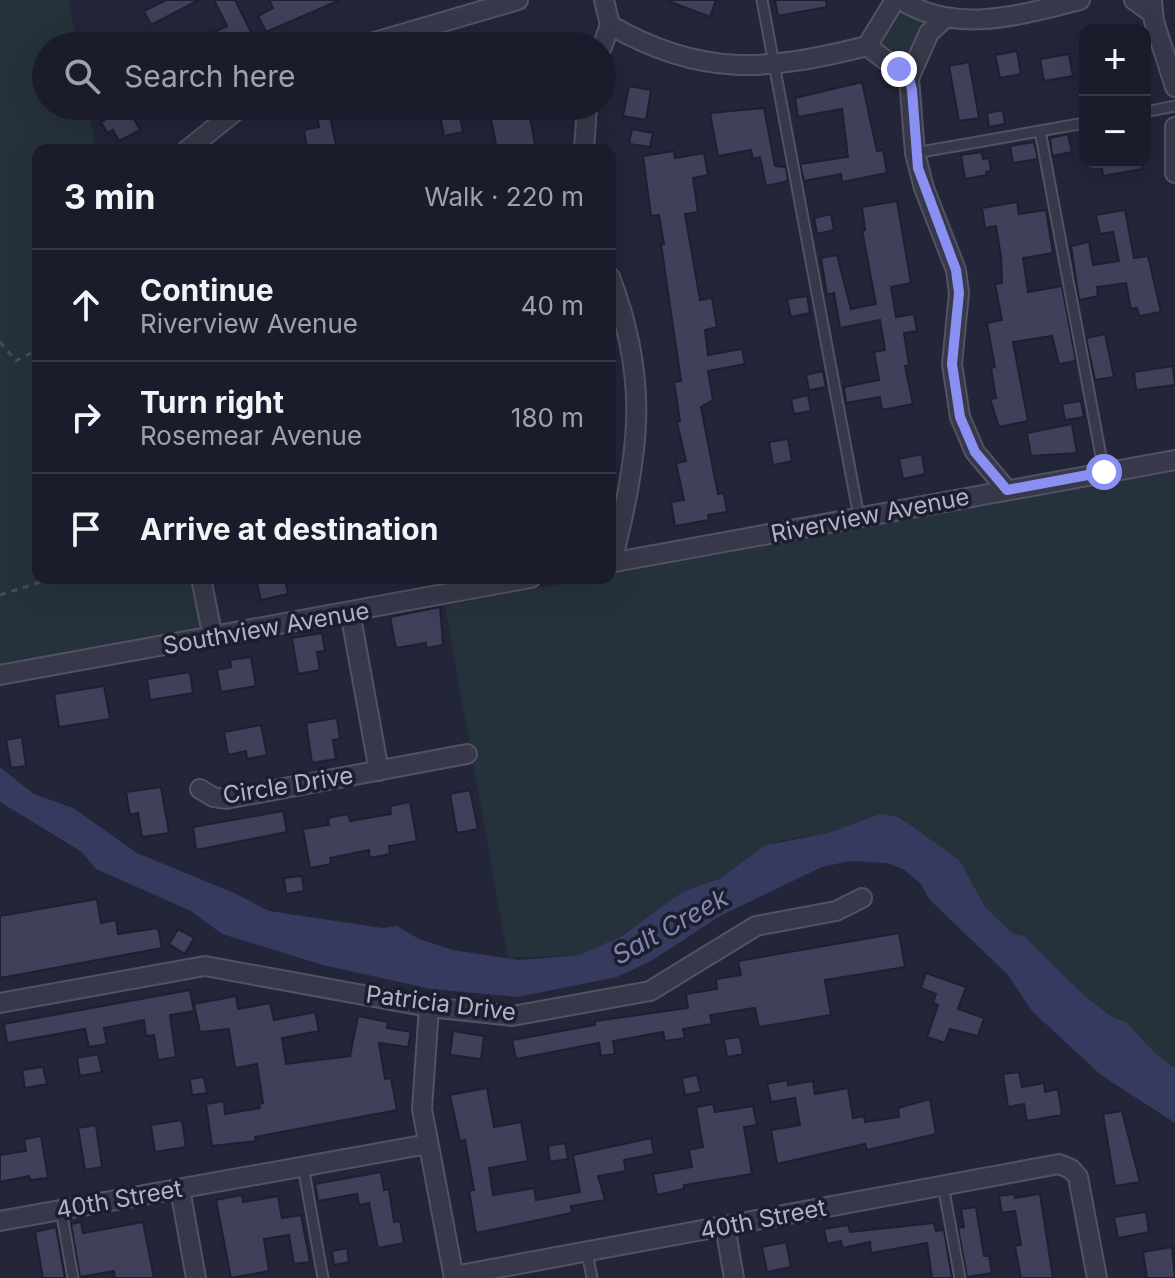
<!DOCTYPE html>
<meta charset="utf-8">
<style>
:root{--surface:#1a1c2b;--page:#232533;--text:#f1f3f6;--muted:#9fa1a9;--line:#383a47}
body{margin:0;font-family:Inter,sans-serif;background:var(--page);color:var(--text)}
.controls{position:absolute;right:24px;top:24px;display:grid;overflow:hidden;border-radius:16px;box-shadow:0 8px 32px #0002}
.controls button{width:72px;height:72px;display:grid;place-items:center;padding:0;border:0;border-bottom:2px solid var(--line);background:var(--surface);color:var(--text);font:40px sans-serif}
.stop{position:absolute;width:24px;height:24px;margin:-18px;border:6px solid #8a8ff2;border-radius:50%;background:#fff}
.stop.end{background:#8a8ff2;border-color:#fff;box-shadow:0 2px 8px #0008}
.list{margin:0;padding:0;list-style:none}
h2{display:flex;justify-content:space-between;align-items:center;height:104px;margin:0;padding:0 32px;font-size:34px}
h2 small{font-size:26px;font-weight:400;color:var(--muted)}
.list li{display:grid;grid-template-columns:52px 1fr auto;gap:24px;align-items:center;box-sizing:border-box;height:112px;padding:0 32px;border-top:2px solid var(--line)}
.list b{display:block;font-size:30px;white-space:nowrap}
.list p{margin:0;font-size:26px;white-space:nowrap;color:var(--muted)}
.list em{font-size:26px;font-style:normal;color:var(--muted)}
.icon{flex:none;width:44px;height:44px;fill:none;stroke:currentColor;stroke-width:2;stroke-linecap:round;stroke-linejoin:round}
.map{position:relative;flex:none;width:1175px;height:1278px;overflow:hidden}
.search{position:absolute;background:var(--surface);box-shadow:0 8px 32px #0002;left:32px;top:32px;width:584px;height:88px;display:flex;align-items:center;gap:20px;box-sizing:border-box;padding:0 28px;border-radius:44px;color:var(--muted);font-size:30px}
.panel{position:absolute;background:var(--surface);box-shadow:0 8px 32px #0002;left:32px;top:144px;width:584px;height:440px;border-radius:16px}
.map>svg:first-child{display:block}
</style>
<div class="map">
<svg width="1175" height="1278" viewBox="0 0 1175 1278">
<rect width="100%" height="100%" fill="#232539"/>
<path fill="#26323b" d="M0 0H69L77 46H46V106H88L96 150H38V578H192L200 618 197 631 0 669Z
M900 8 923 18 924 25 904 61 882 48 881 39Z
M1175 468V1068L1154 1052 1126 1022 1112 1017 1086 997 1024 936 1013 934 985 907 960 861 912 826 896 816 880 814 828 833 779 841 719 879 684 891 656 914 603 946 580 955 508 958 445 606 591 578H610V575Z"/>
<path fill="#373a5f" d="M0 767 34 794 73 808 137 853 234 893 269 911 382 928 397 926 419 939 453 950 519 960 580 955 622 936 684 891 719 879 766 845 828 833 880 814 896 816 912 826 960 861 985 907 1013 934 1024 936 1086 997 1112 1017 1126 1022 1154 1052 1175 1068V1123L1101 1075 1032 1011 1008 975 930 900 920 883 903 869 887 863 850 861 822 867 720 916 651 961 617 977 517 997 431 989 323 965 222 934 191 911 96 869 82 852 0 802Z"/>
<path fill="#3f4059" stroke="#1e1f30" stroke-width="2" d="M166 0H199L151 25 144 11Z
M214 0H235L251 32 223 46H186L227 26Z
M269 0H340L266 32 258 16 273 8Z
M666 0H716L710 17Z
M775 0H826L827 7 778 16Z
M1017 51 1021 74 1000 78 995 55Z
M1069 54 1073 76 1044 81 1040 59Z
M969 62 979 118 959 121 949 66Z
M862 82 877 151 883 150 887 173 842 182 841 174 804 181 800 164 848 157 842 109 798 117 795 98Z
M629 86 651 90 646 120 623 116Z
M127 106 140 130 119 141 113 130 107 133 101 122 107 119 105 116Z
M508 106H528L536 150H497L491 119 510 116Z
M764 108 775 166 786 167 788 181 766 186 760 157 753 159 751 150 718 156 710 113Z
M1003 110 1005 124 989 127 987 113Z
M329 111 337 150H307L304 130 319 127 317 113Z
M459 112 463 132 444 136 440 115Z
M632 129 653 133 650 147 629 144Z
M1068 134 1072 152 1052 156 1050 138Z
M1034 142 1038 159 1013 163 1010 146Z
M674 151 675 158 704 153 708 175 693 178 698 212 685 214 700 300 712 298 717 327 705 330 708 355 742 349 745 364 708 371 713 400 701 407 718 494 724 493 727 512 708 515 709 520 675 526 671 502 684 500 676 463 686 461 677 422 680 421 674 382 681 381 661 244H664L659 215 651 216 643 156Z
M982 152 983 159 989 158 991 171 986 172 987 175 965 179 961 155Z
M1101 162H1141L1142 169 1103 176Z
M897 201 911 283 891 287 896 317 914 314 917 331 904 333 909 365 905 366 913 404 882 410 880 397 846 403 844 387 879 380 874 352 885 350 880 320 840 328 834 293 827 295 821 258 837 255 851 309 876 304 862 230H865L862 207Z
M1017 202 1019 214 1046 210 1053 253 1023 258 1028 292 1062 286 1076 361 1059 364 1052 336 1013 342 1028 421 999 427 990 399 996 398 991 368 995 367 987 323 1002 320 995 284 1002 283 1001 257 996 226 985 228 982 208Z
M1125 210 1134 258 1148 256 1161 312 1139 316 1137 308 1131 309 1126 283 1097 287 1098 296 1079 300 1071 246 1089 242 1093 265 1119 261 1113 232 1100 234 1096 215Z
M831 214 834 230 817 234 814 218Z
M807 296 810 313 791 317 787 299Z
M1105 334 1114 377 1095 380 1086 338Z
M1173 366 1175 385 1136 390 1134 372Z
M823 371 826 387 809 390 806 375Z
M808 395 811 411 794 414 791 399Z
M1081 401 1084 417 1065 420 1062 404Z
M1072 424 1077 453 1031 456 1027 433Z
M788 439 792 461 773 465 769 442Z
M922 454 925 474 903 479 899 459Z
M256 578H285L288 594 261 600Z
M440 607 443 645 426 648V643L396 648 390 617Z
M322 633 325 651 317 652 320 670 298 674 292 638Z
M251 657 256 686 221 692 217 670 231 667 230 660Z
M190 672 193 693 150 700 147 679Z
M104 686 110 719 59 727 54 694Z
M337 718 340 739 333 740 336 759 312 763 306 723Z
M261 725 267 755 247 759 246 751 228 755 224 732Z
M22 737 26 766 11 768 6 740Z
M161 787 169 833 142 837 138 813 130 815 126 792Z
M470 790 478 829 457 833 450 794Z
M410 802 417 841 389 846 390 854 370 858 369 850 330 858 331 864 310 868 303 829 329 825 328 818 348 814 350 821 391 814 390 806Z
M283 811 287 832 196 850 193 827Z
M302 876 304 891 286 894 284 878Z
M97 899 101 923 116 920 118 934 158 928 162 948 0 978V916Z
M178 929 194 938 185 954 169 944Z
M899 933 905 967 825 980 831 1015 759 1027 755 1008 710 1015 712 1024 683 1029 685 1038 665 1041 663 1032 613 1041 615 1054 601 1056 599 1043 516 1059 512 1040 595 1025V1021L688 1008 686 994 717 989 716 979 741 975 738 961Z
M926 973 966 987 958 1009 984 1018 978 1036 950 1029 945 1043 927 1037 938 1005 933 1003 936 994 921 988Z
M190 990 194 1011 170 1015 176 1057 158 1060 154 1035 146 1036 144 1020 104 1028 107 1044 89 1047 85 1029 7 1043 4 1024Z
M236 996 238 1009 270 1003 274 1020 315 1012 319 1031 282 1038 286 1064 350 1056 358 1016 388 1022 387 1028 411 1032 408 1047 379 1043 385 1079 391 1078 397 1110 255 1137 256 1141 212 1146 206 1104 224 1101 225 1114 260 1108 259 1104 263 1103 257 1064 235 1068 229 1029 200 1032 194 1004Z
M453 1031 484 1036 481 1059 450 1055Z
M740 1037 743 1054 727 1057 724 1039Z
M98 1054 102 1072 80 1076 77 1058Z
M43 1067 47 1084 25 1088 22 1070Z
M1019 1072 1022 1087 1044 1083 1045 1092 1058 1089 1062 1115 1027 1121 1024 1104 1008 1107 1003 1074Z
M697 1075 701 1092 685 1095 682 1078Z
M204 1077 207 1093 192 1095 190 1079Z
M787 1080 788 1085 813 1081 815 1094 848 1088 853 1118 864 1116 865 1122 899 1117 898 1108 930 1099 936 1134 867 1150 865 1144 777 1164 771 1130 800 1125 795 1098 771 1102 767 1084Z
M487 1088 494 1127 521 1122 528 1161 489 1168 493 1195 534 1188 536 1200 580 1192 573 1155 651 1138 654 1154 624 1160 626 1171 598 1176 605 1200 571 1206 572 1213 476 1233 469 1191 474 1190 465 1140 460 1141 450 1095Z
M713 1104 715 1112 753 1106 757 1125 744 1127 752 1174 684 1185V1189L657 1195 653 1174 692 1167 689 1150 703 1147 696 1107Z
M1122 1111 1140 1182 1115 1186 1103 1114Z
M182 1120 186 1147 155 1152 151 1125Z
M96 1125 102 1167 85 1170 78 1128Z
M41 1136 48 1178 30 1180 29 1176 0 1182V1155L26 1151 24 1139Z
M565 1143 568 1159 550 1162 548 1146Z
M381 1172 384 1190 389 1189 394 1222 400 1221 404 1243 378 1248 369 1203 359 1205 357 1194 318 1201 315 1184Z
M1014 1194 1015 1198 1040 1194 1053 1278H1021L1015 1246 1021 1245 1015 1211 1002 1213 999 1196Z
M242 1195 243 1202 278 1196 282 1218 301 1215 310 1262 294 1264 289 1235 264 1239 269 1271 231 1278 216 1200Z
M976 1207 984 1256H989L992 1273 967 1277 958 1228 964 1227 961 1209Z
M1146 1212 1149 1232 1118 1238 1114 1217Z
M81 1222 83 1233 143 1222 154 1278H115L114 1271 80 1277 71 1224Z
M934 1223 936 1231 944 1230 952 1278H932L927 1243 871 1253 870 1242 842 1248 841 1241 827 1244 824 1229 848 1225 850 1232Z
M56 1227 65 1278H43L35 1232Z
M786 1242 791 1267 767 1272 762 1247Z
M1172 1247 1175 1278H1147L1143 1252Z
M347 1248 349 1262 334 1265 332 1251Z"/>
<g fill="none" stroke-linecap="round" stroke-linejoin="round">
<defs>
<path id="lane" d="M762 0 859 517
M1145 112 1175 106
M1040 131 1104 472
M915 153 1085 123
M303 1166 323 1278
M943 1185 960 1278
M61 1210 73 1278
M587 1252 592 1278"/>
<path id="street" d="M895 0 867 46 909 78
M901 0C955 35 1021 15 1080 0
M1134 0 1152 13
M1152 0 1154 21 1175 87
M943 20 929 33 909 78 915 153 924 188 956 270 959 293 952 364 960 417 975 452 1007 490
M610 25C702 78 767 71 867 46
M361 46 518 0
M602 47 610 25 604 0
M1175 127V173
M187 150 242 106
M584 150 587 106
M610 277C651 384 638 455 612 563
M610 563 1175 460
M201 578 213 638
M350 612 379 771
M0 675 531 578
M200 789 213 797 226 799 467 754
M0 1003 205 966 429 1007 512 1016 650 991 756 926 836 911 862 898
M429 1007 422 1109 454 1278
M180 1189 196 1278
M0 1221 428 1144
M725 1226 734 1278
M454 1276 1059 1164 1071 1169 1078 1177 1097 1278"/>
</defs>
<use href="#lane" stroke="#525264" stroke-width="13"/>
<use href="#street" stroke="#525264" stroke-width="22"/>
<path stroke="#434e57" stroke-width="3" stroke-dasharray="6 6" stroke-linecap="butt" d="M0 342 16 361 38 349
M160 578 183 584
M0 595 53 578"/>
<use href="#lane" stroke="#373849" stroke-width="9"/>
<use href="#street" stroke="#373849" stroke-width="18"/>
</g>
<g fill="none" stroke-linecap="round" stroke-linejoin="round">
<path stroke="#8a8ff2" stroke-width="10" d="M899 69 909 78 912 90 918 168 956 270 959 293 952 364 960 417 975 452 1007 490 1104 472"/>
</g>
<g text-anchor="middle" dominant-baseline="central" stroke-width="7" stroke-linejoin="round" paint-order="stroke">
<g font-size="24" fill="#b2b2c5" stroke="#1c1d2e">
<text transform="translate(870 515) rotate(-11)">Riverview Avenue</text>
<text transform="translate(266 628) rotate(-10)">Southview Avenue</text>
<text transform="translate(288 785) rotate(-9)">Circle Drive</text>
<text transform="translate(441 1003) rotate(7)">Patricia Drive</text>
<text transform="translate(119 1199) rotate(-10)">40th Street</text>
<text transform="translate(763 1219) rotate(-11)">40th Street</text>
</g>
<g font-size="26" font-style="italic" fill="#8286b1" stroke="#1c1d2e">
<text transform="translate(670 926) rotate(-29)">Salt Creek</text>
</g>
</g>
</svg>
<div class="controls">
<button>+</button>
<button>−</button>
</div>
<div class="stop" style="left:1104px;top:472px"></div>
<div class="stop end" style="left:899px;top:69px"></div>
<div class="search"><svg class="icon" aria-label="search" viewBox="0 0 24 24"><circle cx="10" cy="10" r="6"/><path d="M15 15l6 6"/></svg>Search here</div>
<section class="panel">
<h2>3 min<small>Walk · 220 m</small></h2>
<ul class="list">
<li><svg class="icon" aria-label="ahead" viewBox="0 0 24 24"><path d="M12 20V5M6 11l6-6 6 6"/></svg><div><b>Continue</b><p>Riverview Avenue</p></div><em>40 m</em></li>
<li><svg class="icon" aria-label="right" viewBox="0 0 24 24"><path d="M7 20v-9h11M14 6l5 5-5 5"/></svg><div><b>Turn right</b><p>Rosemear Avenue</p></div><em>180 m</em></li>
<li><svg class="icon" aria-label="arrive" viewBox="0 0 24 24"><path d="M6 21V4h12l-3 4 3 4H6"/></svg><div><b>Arrive at destination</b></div></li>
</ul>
</section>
</div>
